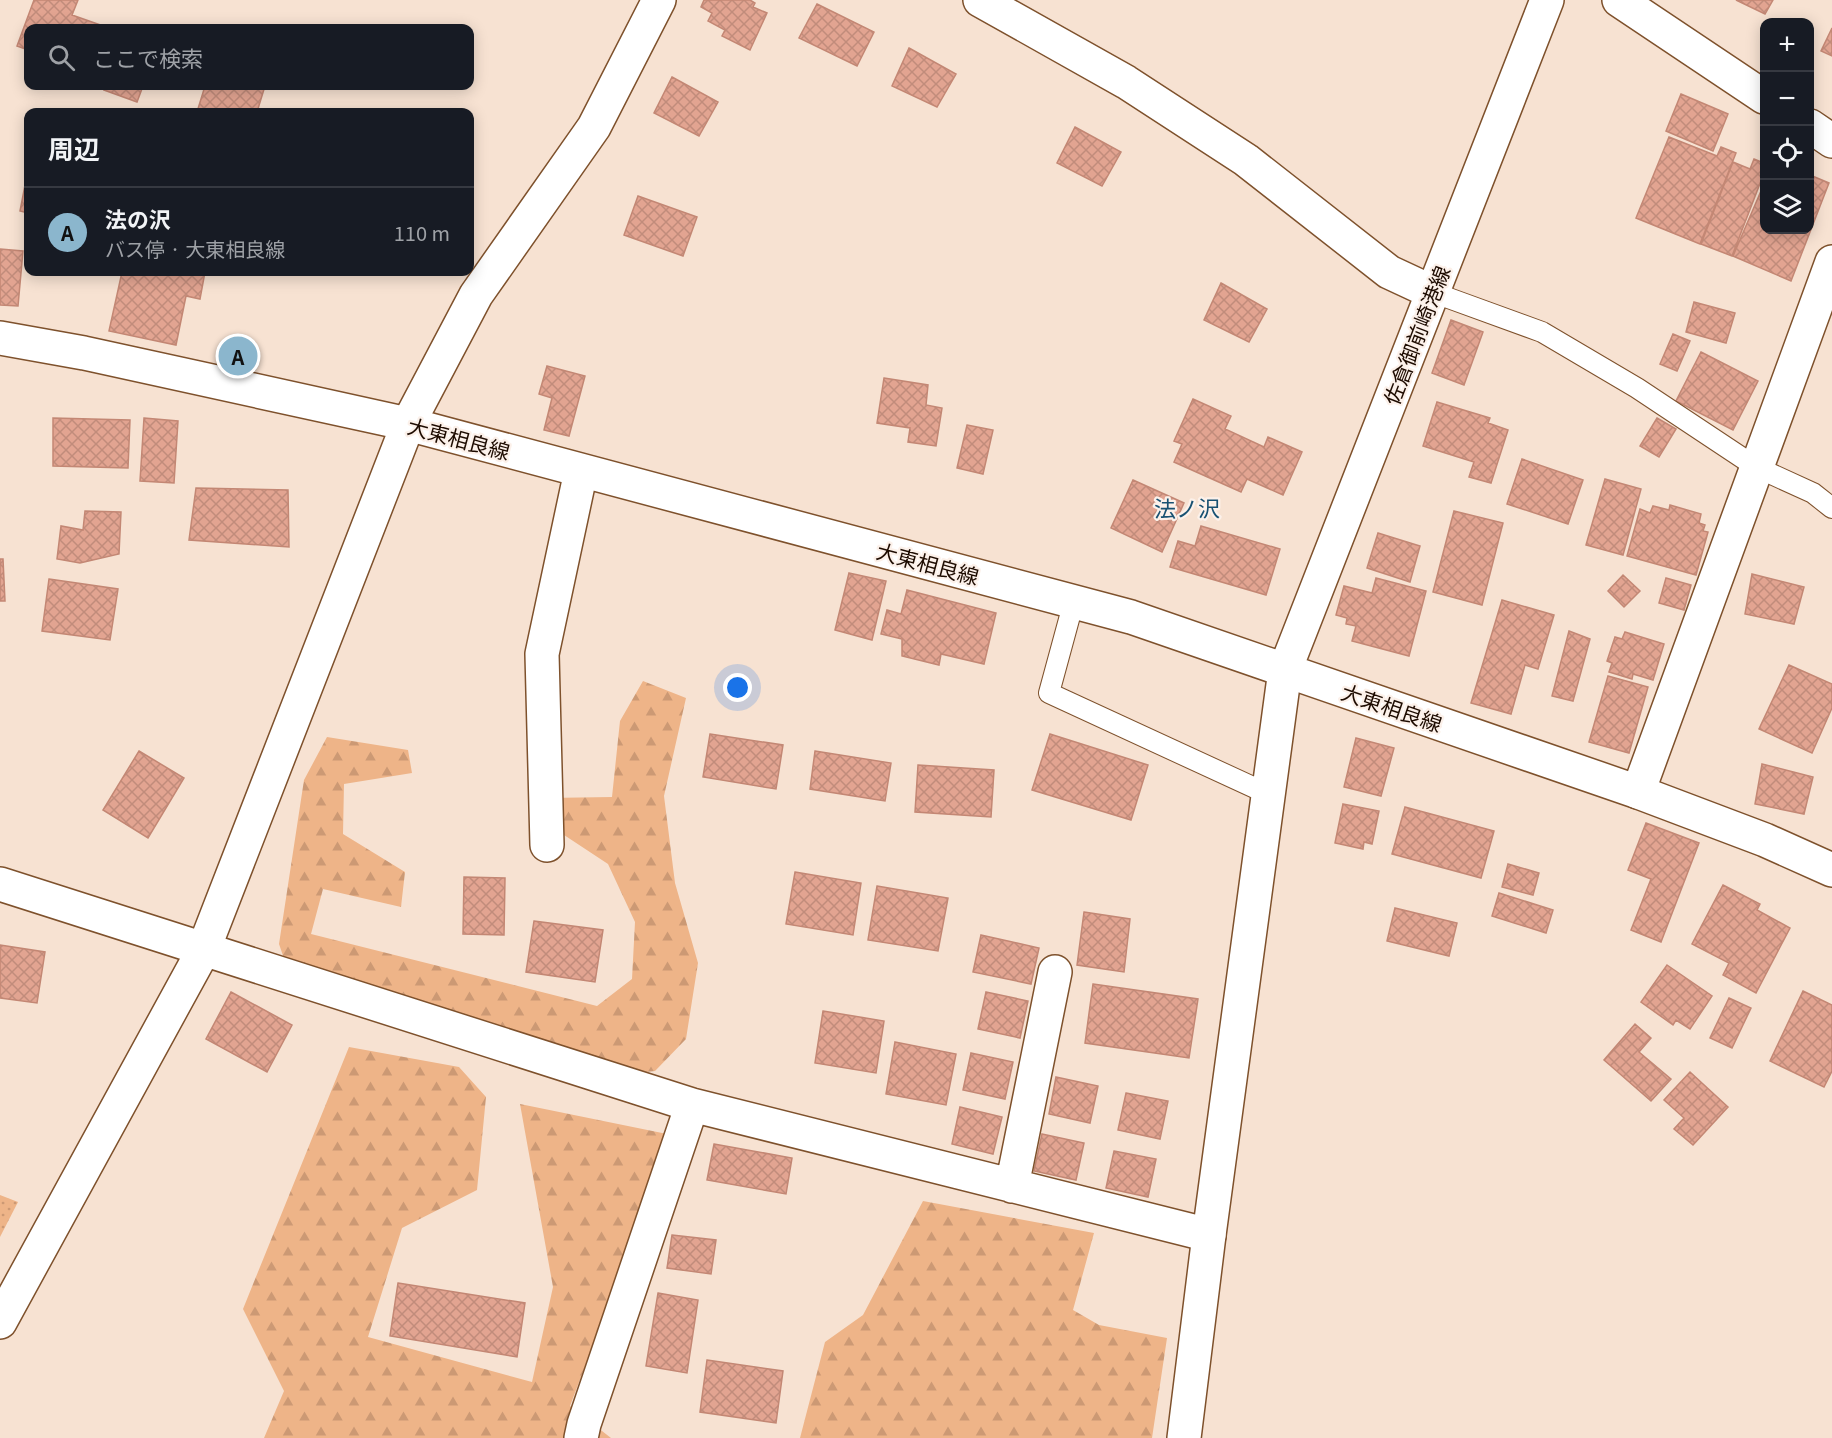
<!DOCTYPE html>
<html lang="ja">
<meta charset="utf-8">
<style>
:root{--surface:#171b24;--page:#242831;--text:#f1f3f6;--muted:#9ea1a6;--line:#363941;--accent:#8bb6cd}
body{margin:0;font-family:Georgia,"Noto Sans JP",serif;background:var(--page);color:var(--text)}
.controls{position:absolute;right:18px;top:18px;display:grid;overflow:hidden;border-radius:12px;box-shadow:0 3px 15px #0003}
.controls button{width:54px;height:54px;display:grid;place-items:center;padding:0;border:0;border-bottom:2px solid var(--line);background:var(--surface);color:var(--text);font:30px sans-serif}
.you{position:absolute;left:738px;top:688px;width:21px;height:21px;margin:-15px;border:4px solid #fff;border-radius:50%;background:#1a73e8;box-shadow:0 0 0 9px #1a73e833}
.badge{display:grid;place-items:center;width:39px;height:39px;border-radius:50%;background:var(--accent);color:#111;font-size:20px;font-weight:700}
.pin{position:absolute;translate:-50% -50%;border:3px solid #fff;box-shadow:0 2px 6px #0006}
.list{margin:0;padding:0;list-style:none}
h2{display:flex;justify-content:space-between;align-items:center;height:78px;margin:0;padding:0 24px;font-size:26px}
h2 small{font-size:20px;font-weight:400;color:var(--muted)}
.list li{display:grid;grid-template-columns:39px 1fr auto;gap:18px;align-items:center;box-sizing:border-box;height:90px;padding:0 24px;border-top:2px solid var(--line)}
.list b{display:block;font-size:22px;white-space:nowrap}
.list p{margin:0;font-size:20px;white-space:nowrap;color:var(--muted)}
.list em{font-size:20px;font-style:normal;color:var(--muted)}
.icon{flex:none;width:33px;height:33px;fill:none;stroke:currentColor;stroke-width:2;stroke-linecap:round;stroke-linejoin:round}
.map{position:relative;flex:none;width:1832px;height:1438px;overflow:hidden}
.search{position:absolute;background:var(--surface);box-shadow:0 3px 15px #0003;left:24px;top:24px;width:450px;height:66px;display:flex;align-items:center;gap:15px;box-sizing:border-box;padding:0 21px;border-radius:12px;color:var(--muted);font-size:22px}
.panel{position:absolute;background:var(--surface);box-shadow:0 3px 15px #0003;left:24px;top:108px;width:450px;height:168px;border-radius:12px}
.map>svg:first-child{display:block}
</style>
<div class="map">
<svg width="1832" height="1438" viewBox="0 0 1832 1438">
<defs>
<pattern id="grass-dots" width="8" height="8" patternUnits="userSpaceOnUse" patternTransform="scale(1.5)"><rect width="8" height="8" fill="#eeb488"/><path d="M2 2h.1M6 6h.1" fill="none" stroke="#cc9974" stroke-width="1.8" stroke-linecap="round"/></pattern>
<pattern id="forest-firs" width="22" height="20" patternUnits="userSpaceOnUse" patternTransform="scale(1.5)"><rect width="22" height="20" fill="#eeb488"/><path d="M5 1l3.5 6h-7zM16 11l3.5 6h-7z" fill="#cc9974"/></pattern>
<pattern id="building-cross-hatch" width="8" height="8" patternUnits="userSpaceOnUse" patternTransform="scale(1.5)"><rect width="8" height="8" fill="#e2a491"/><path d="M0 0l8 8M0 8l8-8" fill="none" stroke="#c18c7b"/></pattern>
</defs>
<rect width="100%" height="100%" fill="#f7e2d2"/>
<path fill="url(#grass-dots)" d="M0 1195 18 1202 0 1237Z"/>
<path fill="url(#forest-firs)" d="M643 681 686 698 664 796 675 883 698 963 686 1039 655 1071 602 1077 291 979 279 944 304 780 327 737 408 750 412 773 344 784 343 834 405 872 401 907 323 889 311 934 597 1006 632 979 635 922 608 864 561 833 546 798 612 797 620 721Z
M349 1047 459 1067 486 1097 477 1190 402 1228 368 1337 532 1382 553 1287 520 1104 672 1135 570 1406 611 1438H264L284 1391 243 1309Z
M923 1201 1094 1233 1073 1310 1099 1325 1167 1338 1152 1438H800L825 1342 863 1315Z"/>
<path fill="url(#building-cross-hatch)" stroke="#c38774" stroke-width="1.5" d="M34 0H78L72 15 109 28H28V50L17 46Z
M704 0H750L755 3 753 7 767 13 750 50 722 36 725 30 708 21 712 13 701 7Z
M1736 0H1773L1765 14Z
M817 4 874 32 857 66 799 38Z
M1832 28V56L1821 51Z
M909 48 956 74 937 107 892 86Z
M672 77 718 102 699 136 654 113Z
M106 86H143L137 102 104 90Z
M205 86H265L257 112H197Z
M1681 94 1728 114 1713 151 1666 131Z
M1075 127 1121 152 1102 186 1057 163Z
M1669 137 1717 156 1721 147 1736 153 1700 244 1636 218Z
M1754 159 1764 163V173L1732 256 1701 244 1733 162 1750 169Z
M28 170V213L20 211Z
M1810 175 1829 183 1791 281 1733 256 1764 184V230H1810Z
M638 196 697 217 683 256 624 235Z
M0 249 23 251 18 306 0 305Z
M122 272H205L200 299 186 296 176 345 109 331Z
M1221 283 1267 309 1249 342 1204 320Z
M1694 302 1735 313 1726 343 1686 332Z
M1451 320 1483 332 1464 385 1432 373Z
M1673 334 1690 341 1677 371 1660 364Z
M1701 352 1758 381 1733 430 1676 401Z
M547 366 585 376 569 436 544 430 552 398 539 394Z
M884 378 928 385 926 405 942 408 936 446 908 442 910 428 877 423Z
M1193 399 1231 416 1225 429 1264 447 1268 437 1302 452 1283 495 1247 479 1241 492 1174 462 1182 444 1174 441Z
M1437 402 1490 418 1488 423 1508 430 1491 483 1469 477 1474 462 1423 446Z
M53 418 130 420 128 468 53 466Z
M144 418 178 421 174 483 140 481Z
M1657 418 1676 429 1659 457 1640 446Z
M967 425 993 430 983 474 957 468Z
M1522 459 1583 480 1568 524 1507 504Z
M1605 479 1641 489 1623 555 1586 545Z
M1133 480 1184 503 1162 552 1111 528Z
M196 488 288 490 289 547 189 540Z
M1670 505 1701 514 1699 523 1705 525 1703 531 1708 532 1696 575 1627 556 1640 509 1650 513 1653 506 1669 510Z
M85 511 121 512 119 554 80 563 57 559 61 526 83 530Z
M1454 511 1503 523 1482 605 1433 592Z
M1201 526 1280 549 1266 595 1170 567 1178 541 1195 546Z
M1378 533 1420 546 1410 582 1367 568Z
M0 559H3L5 601H0Z
M849 573 886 581 872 640 835 630Z
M1752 574 1804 587 1794 624 1745 614Z
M1623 575 1640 591 1624 607 1608 591Z
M1376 578 1426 591 1409 656 1352 641 1356 626 1346 624 1347 618 1336 615 1344 586 1372 593Z
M1666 578 1691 585 1684 610 1659 603Z
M49 579 118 589 110 640 42 631Z
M907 590 996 613 984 664 941 654 939 665 902 656V639L881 634 887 610 901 614Z
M1502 600 1554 615 1538 669 1525 665 1511 714 1471 703Z
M1569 631 1590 639 1573 701 1552 696Z
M1625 632 1664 644 1653 680 1633 674 1632 679 1609 672 1612 663 1607 661 1615 637 1622 639Z
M1789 665 1832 684V708L1812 753 1759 729Z
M1608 676 1648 687 1629 753 1589 742Z
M710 734 783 745 776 789 703 777Z
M1050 734 1148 765 1131 820 1032 790Z
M1356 738 1394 748 1381 796 1344 787Z
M139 751 184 778 148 838 103 810Z
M815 751 891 763 885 801 810 789Z
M1762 764 1813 777 1804 814 1755 804Z
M918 765 994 770 991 817 915 812Z
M1343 804 1379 811 1372 844 1364 842 1363 849 1335 843Z
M1405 807 1494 831 1481 878 1392 854Z
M1646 823 1699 843 1661 942 1631 930 1651 879 1628 870Z
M1508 864 1539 873 1533 895 1502 887Z
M795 872 861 883 853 935 786 924Z
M464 877 505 878 504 935 463 934Z
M1723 885 1760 904 1757 910 1790 928 1756 993 1723 975 1729 963 1692 944Z
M877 886 948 898 938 951 868 940Z
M1499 893 1553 910 1546 933 1492 916Z
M1395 908 1457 923 1449 956 1387 941Z
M1084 912 1130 919 1124 972 1077 965Z
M534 921 603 930 595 982 526 972Z
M981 935 1039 948 1031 984 973 972Z
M0 945 45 952 37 1003 0 998Z
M1667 965 1712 996 1690 1029 1676 1020 1673 1025 1641 1002Z
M1093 984 1198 999 1189 1058 1085 1043Z
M1803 991 1832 1005V1071L1824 1087 1770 1061Z
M231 992 292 1025 267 1072 206 1039Z
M986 992 1028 1001 1020 1038 978 1029Z
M1729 998 1751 1008 1732 1048 1710 1038Z
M823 1011 884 1021 876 1073 815 1063Z
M1635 1024 1651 1038 1639 1052 1671 1079 1651 1101 1604 1060Z
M895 1042 956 1054 946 1105 886 1094Z
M971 1053 1013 1062 1005 1099 963 1090Z
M1690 1072 1728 1107 1693 1145 1674 1129 1684 1118 1664 1100Z
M1056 1077 1098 1086 1090 1123 1049 1114Z
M1126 1093 1168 1101 1160 1139 1118 1130Z
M960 1107 1002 1117 993 1154 952 1144Z
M1042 1134 1084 1143 1076 1180 1034 1171Z
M714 1144 792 1158 786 1194 707 1180Z
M1114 1151 1156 1159 1148 1197 1106 1188Z
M672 1235 716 1240 711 1274 667 1268Z
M398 1283 525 1303 517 1357 390 1336Z
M658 1293 698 1300 687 1373 646 1366Z
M707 1360 783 1371 776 1423 700 1412Z"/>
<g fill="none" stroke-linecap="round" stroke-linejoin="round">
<defs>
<path id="service" d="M1432 292 1542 332 1637 388 1756 467 1813 493 1832 508
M1074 601 1049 693 1268 794"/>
<path id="minor" d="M980 0 1126 82 1246 160 1389 272 1432 292
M1638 792 1832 262
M547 845 542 654 581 471
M0 884 692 1105 1209 1235
M1012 1186 1055 972
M0 1322 203 951 408 424 476 295 594 127 659 0
M581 1438 584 1424 692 1105"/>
<path id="tertiary" d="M1619 0 1764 97
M1810 126 1832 141
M1184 1438 1209 1235 1285 670"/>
<path id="secondary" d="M0 338 84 353 408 424 1131 617 1638 792 1765 840 1832 870
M1285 670 1547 0"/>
</defs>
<use href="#service" stroke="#7e512c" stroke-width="22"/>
<use href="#minor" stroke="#7e512c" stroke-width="36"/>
<use href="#tertiary" stroke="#7e512c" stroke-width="36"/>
<use href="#secondary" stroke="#7e512c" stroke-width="36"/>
<use href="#service" stroke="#fff" stroke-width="20"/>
<use href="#minor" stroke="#fff" stroke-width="33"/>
<use href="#tertiary" stroke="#fff" stroke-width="33"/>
<use href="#secondary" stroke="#fff" stroke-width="33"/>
</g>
<g text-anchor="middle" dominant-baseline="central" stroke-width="4.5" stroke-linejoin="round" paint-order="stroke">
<g font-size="21" fill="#1d0b00" stroke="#fcf1ea">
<text transform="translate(1416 335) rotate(-69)">佐倉御前崎港線</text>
<text transform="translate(459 438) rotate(15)">大東相良線</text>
<text transform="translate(928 563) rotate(15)">大東相良線</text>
<text transform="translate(1392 707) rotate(19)">大東相良線</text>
</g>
<g font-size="22" fill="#185172" stroke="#fcf1ea">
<text x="1187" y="507">法ノ沢</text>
</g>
</g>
</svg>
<div class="controls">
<button>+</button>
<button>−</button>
<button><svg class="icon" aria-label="locate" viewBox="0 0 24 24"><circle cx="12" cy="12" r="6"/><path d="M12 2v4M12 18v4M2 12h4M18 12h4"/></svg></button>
<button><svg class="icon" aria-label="layers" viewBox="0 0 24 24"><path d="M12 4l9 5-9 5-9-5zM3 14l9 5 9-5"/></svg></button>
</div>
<div class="you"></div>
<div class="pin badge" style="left:238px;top:356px">A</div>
<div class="search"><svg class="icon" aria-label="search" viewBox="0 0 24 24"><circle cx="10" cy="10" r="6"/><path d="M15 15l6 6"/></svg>ここで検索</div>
<section class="panel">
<h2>周辺<small></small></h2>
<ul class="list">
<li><span class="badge">A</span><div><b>法の沢</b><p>バス停 · 大東相良線</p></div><em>110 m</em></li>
</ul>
</section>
</div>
